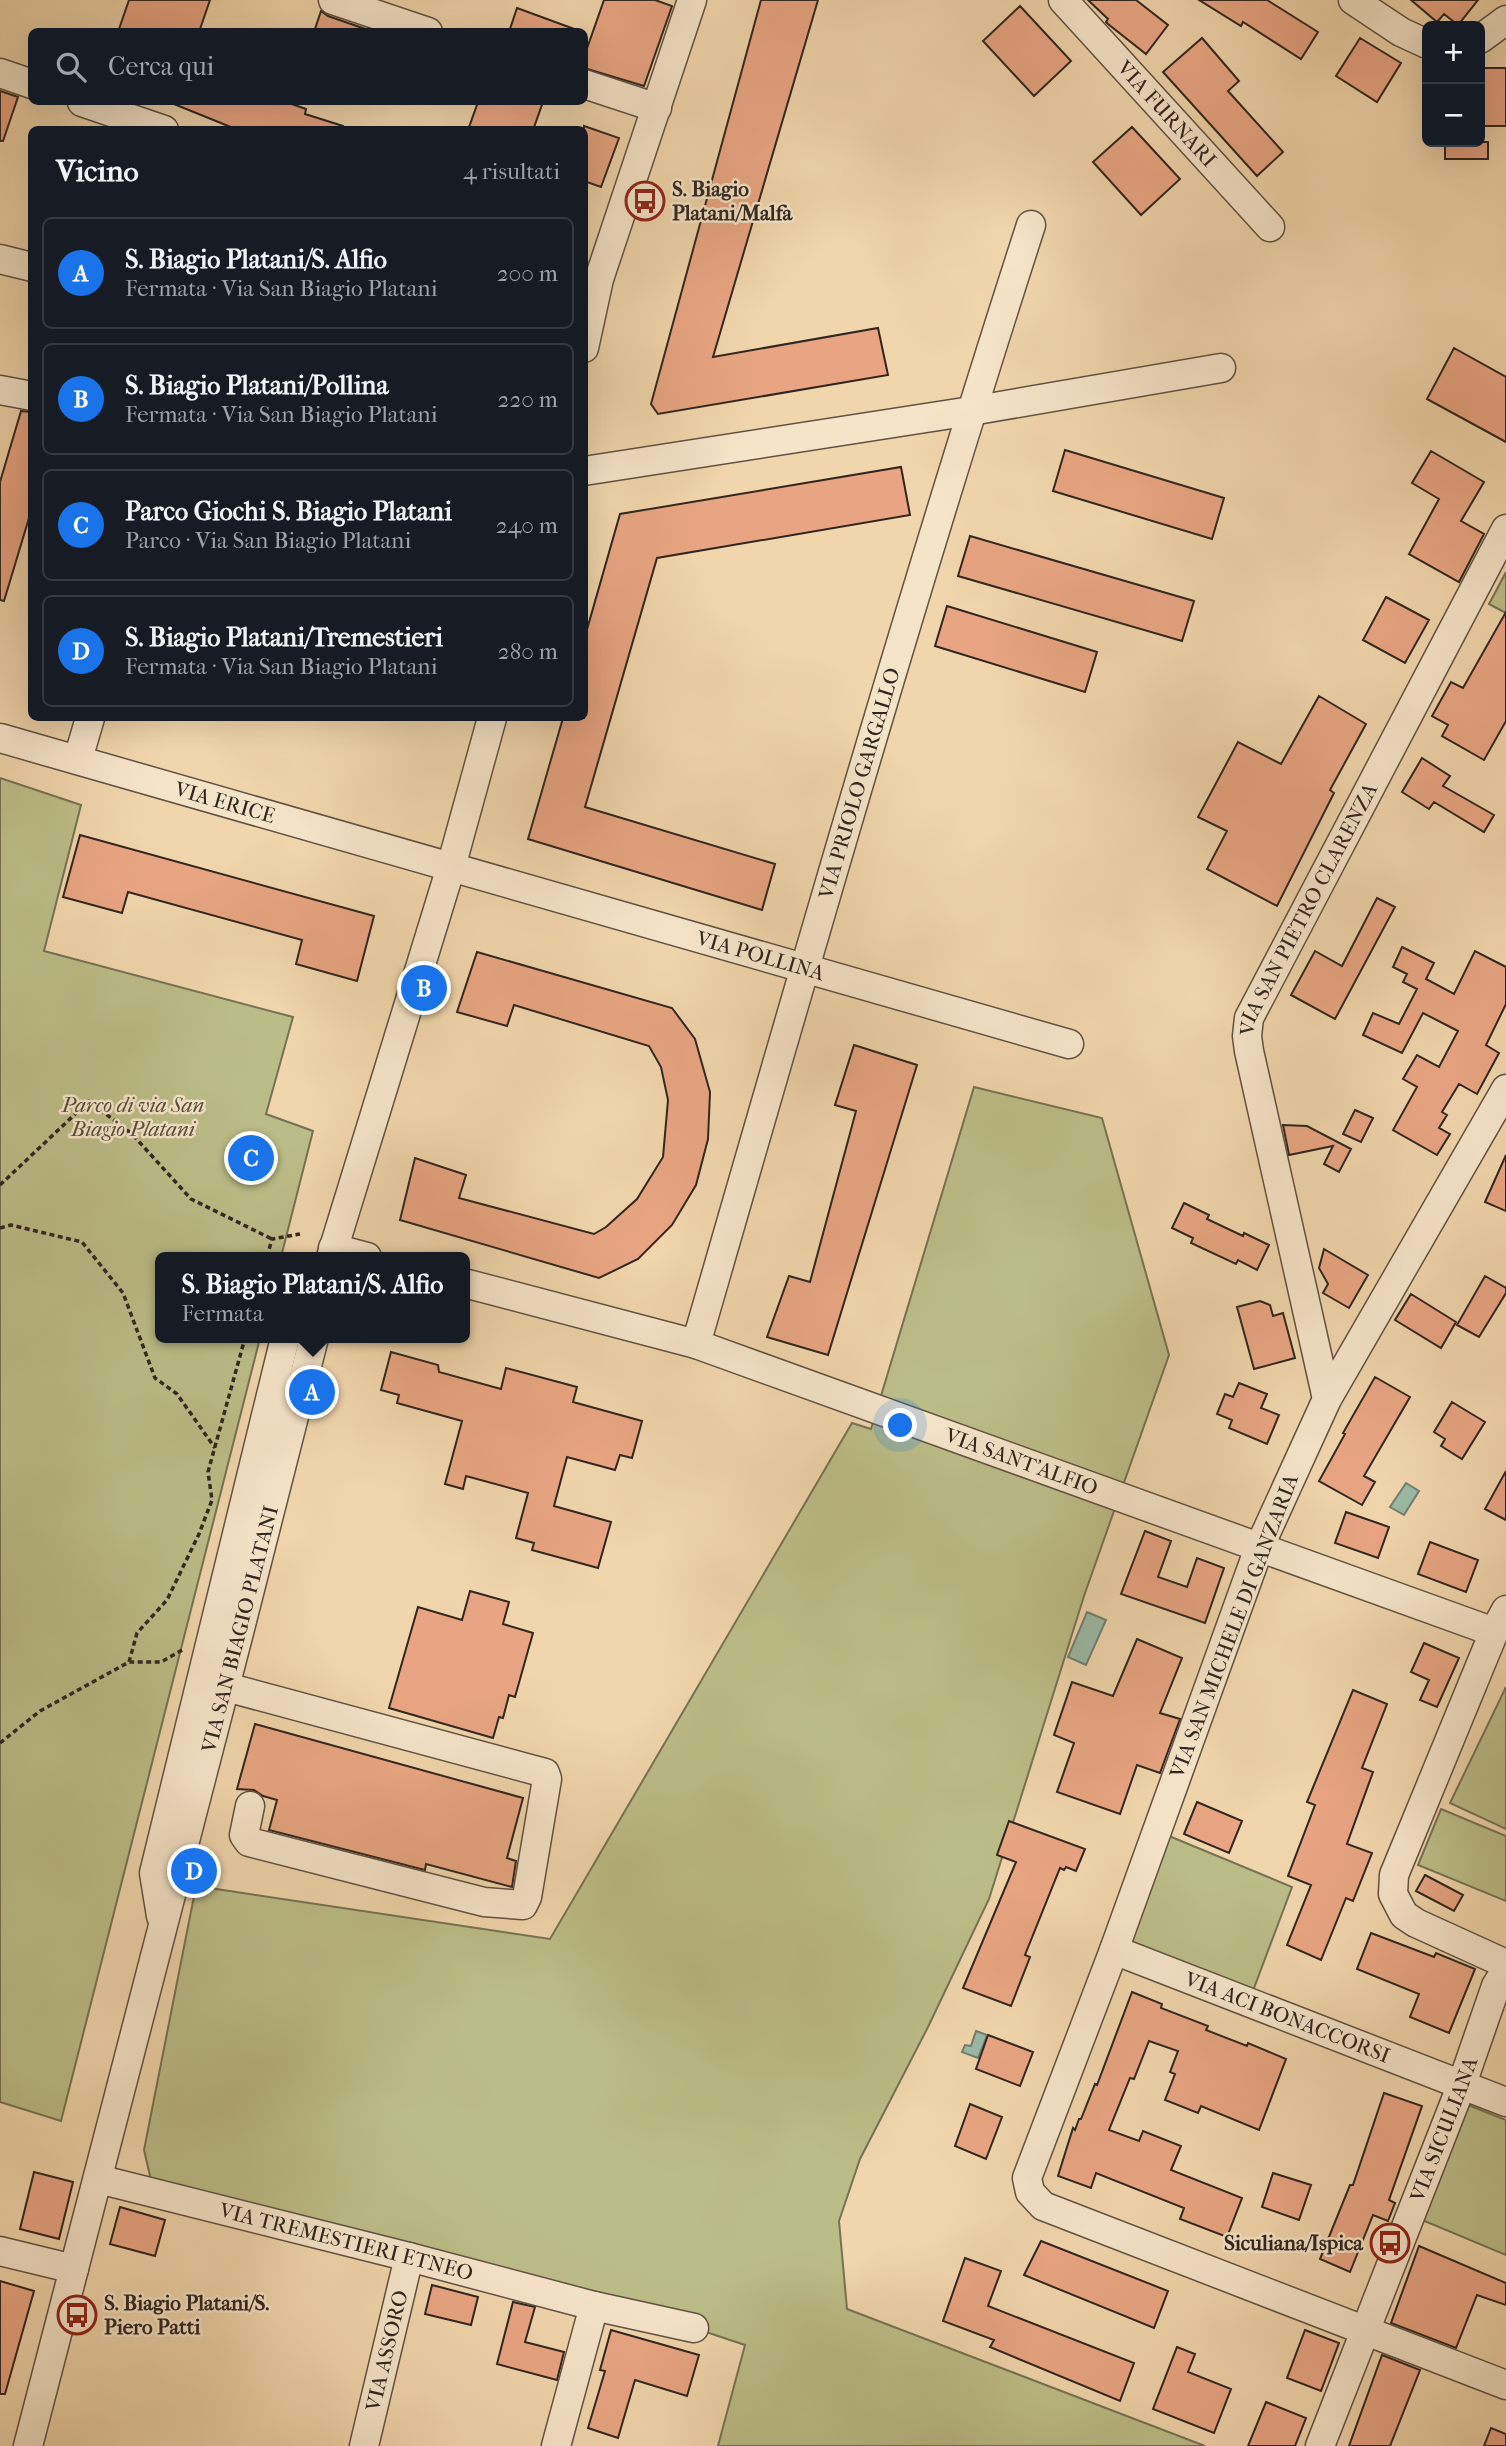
<!DOCTYPE html>
<html lang="it">
<meta charset="utf-8">
<style>
:root{--surface:#171b24;--page:#20242c;--text:#f1f3f6;--muted:#9ea1a6;--line:#363941;--accent:#1a73e8}
body{margin:0;font-family:"IM FELL French Canon",serif;background:var(--page);color:var(--text)}
.controls{position:absolute;right:21px;top:21px;display:grid;overflow:hidden;border-radius:10px;box-shadow:0 7px 28px #0002}
.controls button{width:63px;height:63px;display:grid;place-items:center;padding:0;border:0;border-bottom:2px solid var(--line);background:var(--surface);color:var(--text);font:35px sans-serif}
.you{position:absolute;left:901px;top:1426px;width:24px;height:24px;margin:-18px;border:5px solid #fff;border-radius:50%;background:#1a73e8;box-shadow:0 0 0 10px #1a73e833}
.badge{display:grid;place-items:center;width:46px;height:46px;border-radius:50%;background:var(--accent);color:#fff;font-size:23px;font-weight:700}
.pin{position:absolute;translate:-50% -50%;border:4px solid #fff;box-shadow:0 2px 7px #0006}
.popup{position:absolute;left:155px;top:1252px;width:315px;height:91px;box-sizing:border-box;display:grid;place-content:center;border-radius:10px;background:var(--surface);filter:drop-shadow(0 2px 5px #0005);font-size:23px;white-space:nowrap;color:var(--muted)}
.popup b{font-size:26px;color:var(--text)}
.popup::after{content:'';position:absolute;left:50%;top:100%;margin-left:-14px;border:14px solid transparent;border-top-color:var(--surface)}
.list{margin:0;padding:0;list-style:none}
h2{display:flex;justify-content:space-between;align-items:center;height:91px;margin:0;padding:0 28px;font-size:30px}
h2 small{font-size:23px;font-weight:400;color:var(--muted)}
.list li{display:grid;grid-template-columns:46px 1fr auto;gap:21px;align-items:center;box-sizing:border-box;height:112px;margin:0 14px 14px;padding:0 14px;border:2px solid var(--line);border-radius:10px}
.list b{display:block;font-size:26px;white-space:nowrap}
.list p{margin:0;font-size:23px;white-space:nowrap;color:var(--muted)}
.list em{font-size:23px;font-style:normal;color:var(--muted)}
.icon{flex:none;width:38px;height:38px;fill:none;stroke:currentColor;stroke-width:2;stroke-linecap:round;stroke-linejoin:round}
.map{position:relative;flex:none;width:1506px;height:2446px;overflow:hidden}
.search{position:absolute;background:var(--surface);box-shadow:0 7px 28px #0002;left:28px;top:28px;width:560px;height:77px;display:flex;align-items:center;gap:18px;box-sizing:border-box;padding:0 24px;border-radius:10px;color:var(--muted);font-size:26px}
.panel{position:absolute;background:var(--surface);box-shadow:0 7px 28px #0002;left:28px;top:126px;width:560px;height:595px;border-radius:10px}
.map>svg:first-child{display:block}
</style>
<div class="map">
<svg width="1506" height="2446" viewBox="0 0 1506 2446">
<rect width="100%" height="100%" fill="#f1d5ac"/>
<filter id="stains"><feTurbulence type="fractalNoise" baseFrequency=".00286" numOctaves="4"/><feColorMatrix values="0 0 0 0 .2 0 0 0 0 .09 0 0 0 0 .02 0 0 0 .5 -.17"/></filter>
<radialGradient id="worn" r=".72"><stop offset=".6" stop-color="#630" stop-opacity="0"/><stop offset="1" stop-color="#630" stop-opacity=".3"/></radialGradient>
<path fill="#bbbd88" stroke="#767254" stroke-width="2" d="M1506 572V613L1489 604Z
M0 778 81 805 44 951 293 1017 266 1114 313 1131 281 1257H160V1338H260L61 2121 0 2102Z
M974 1087 1102 1118 1169 1355 1084 1596 989 1899 928 2027 860 2159 839 2221 847 2309 1205 2446H718L745 2345 694 2328 154 2193 144 2150 196 1886 550 1939 852 1423 871 1429Z
M1506 1687V1829L1450 1803Z
M1441 1809 1506 1836V1901L1418 1865Z
M1169 1836 1292 1887 1251 1996 1123 1948Z
M1468 2105 1506 2120V2255L1422 2220Z"/>
<path fill="#9bb9a6" stroke="#717e70" stroke-width="2" d="M1406 1483 1419 1491 1404 1515 1390 1507Z
M1087 1612 1106 1620 1086 1665 1068 1657Z
M976 2031 987 2035 978 2058 962 2052 965 2045 971 2046Z"/>
<path fill="#e9a583" stroke="#312620" stroke-width="2" d="M129 0H210L199 32H118Z
M604 0H655L672 6 644 86 584 68V57Z
M761 0H818L713 357 878 328 888 375 658 414 651 404Z
M1088 0H1136L1168 25 1146 54 1108 24 1106 22 1108 19Z
M1199 0H1267L1318 32 1301 59 1243 22 1241 26Z
M1411 0H1478L1458 25 1444 14 1437 22Z
M1020 6 1071 61 1034 96 983 41Z
M517 8 577 30V32H509Z
M321 11 328 16 374 32H314Z
M1202 38 1239 81 1228 91 1283 152 1257 176 1163 72Z
M1360 38 1401 63 1377 102 1336 76Z
M1480 68H1506V126H1480Z
M0 91 18 97 3 141H0Z
M169 102H286L306 109 305 114 343 126 342 130H238Z
M478 102H543L533 130H468Z
M584 126 619 138 601 187 584 181Z
M1132 127 1180 179 1141 215 1093 162Z
M1445 142H1488V159H1445Z
M1454 348 1506 377V442L1427 399Z
M21 411 32 412V508L4 601 0 600V482Z
M1065 450 1224 498 1212 539 1053 491Z
M1431 451 1484 482 1461 521 1484 534 1459 582 1409 554 1439 499 1412 483Z
M901 467 910 515 657 558 585 807 775 864 762 910 528 839 563 718H584V640L620 514Z
M970 536 1194 601 1182 641 958 576Z
M1386 597 1429 620 1405 663 1363 640Z
M947 606 1097 652 1085 692 935 646Z
M1506 612V721L1484 760 1442 736 1448 725 1432 716 1451 682 1463 688Z
M1319 696 1366 724 1330 790 1334 793 1277 906 1207 869 1227 831 1198 817 1238 742 1281 764Z
M1422 758 1450 776 1443 786 1494 815 1484 832 1434 802 1429 809 1402 792Z
M80 835 374 916 357 981 296 964 302 940 128 892 122 913 63 897Z
M1377 898 1395 907 1335 1019 1291 995 1315 951 1342 966Z
M1402 947 1434 963 1426 979 1454 994 1475 951 1506 967V1004L1486 1045 1499 1053 1477 1094 1459 1084 1442 1112 1447 1115 1439 1128 1450 1134 1437 1155 1393 1130 1417 1087 1403 1079 1417 1055 1439 1067 1458 1031 1423 1013 1402 1053 1363 1035 1373 1013 1399 1024 1417 989 1403 982 1407 974 1393 967Z
M477 952 672 1008 695 1039 710 1092 708 1139 696 1185 672 1225 638 1259 599 1278 400 1220 415 1158 466 1175 459 1198 594 1234 606 1227 637 1199 663 1157 668 1100 661 1067 649 1046 514 1005 507 1026 457 1012Z
M854 1045 917 1065 828 1355 767 1337 789 1276 810 1282 856 1111 835 1105Z
M1355 1110 1373 1118 1361 1142 1343 1134Z
M1283 1125 1307 1126 1351 1149 1339 1172 1324 1164 1333 1146 1289 1155Z
M1506 1155V1211L1485 1202Z
M1184 1203 1209 1215 1207 1219 1243 1236 1244 1233 1269 1245 1257 1270 1238 1260 1236 1264 1191 1243 1193 1238 1172 1228Z
M1324 1249 1368 1275 1349 1308 1323 1293 1328 1284 1319 1268Z
M1485 1276 1506 1288V1293L1479 1337 1457 1325Z
M1411 1294 1456 1322 1441 1348 1395 1320Z
M1260 1301 1270 1305 1273 1316 1283 1313 1295 1358 1254 1369 1237 1307Z
M391 1352 438 1365 439 1372 501 1389 506 1368 577 1387 573 1402 642 1421 632 1458 620 1455 615 1470 567 1457 554 1506 611 1522 598 1568 532 1550 534 1543 516 1538 528 1493 466 1476 463 1489 445 1484 462 1421 397 1403 399 1395 381 1390Z
M1375 1377 1410 1397 1364 1476 1375 1482 1362 1505 1319 1481 1345 1434 1343 1433Z
M1239 1383 1267 1394 1261 1408 1279 1415 1267 1444 1229 1428 1232 1420 1217 1414 1225 1394 1233 1397Z
M1452 1402 1485 1422 1462 1459 1441 1446 1445 1439 1434 1432Z
M1506 1471V1520L1485 1509Z
M1346 1512 1389 1527 1378 1558 1335 1543Z
M1145 1531 1171 1541 1158 1577 1187 1587 1197 1558 1224 1568 1205 1623 1121 1594Z
M1430 1542 1478 1560 1466 1592 1418 1574Z
M470 1591 509 1602 503 1624 533 1633 515 1697 509 1695 503 1718 499 1717 493 1738 389 1708 418 1607 462 1620Z
M1137 1639 1182 1658 1160 1713 1180 1719 1160 1773 1137 1765 1120 1814 1057 1792 1074 1743 1054 1735 1072 1682 1113 1696Z
M1424 1643 1459 1658 1437 1707 1420 1700 1429 1680 1411 1672Z
M1353 1690 1387 1704 1362 1768 1373 1772 1347 1844 1372 1853 1353 1901 1346 1898 1321 1960 1287 1945 1311 1885 1288 1876 1315 1805 1307 1802Z
M255 1724 523 1798 507 1858 516 1861 512 1887 426 1864 425 1870 269 1830 277 1800 263 1796 254 1790 237 1789Z
M1197 1802 1242 1821 1229 1853 1184 1834Z
M1009 1821 1085 1849 1076 1871 1066 1867 1064 1870 1060 1868 1025 1955 1030 1957 1011 2006 963 1988 1016 1862 997 1855Z
M1425 1875 1463 1895 1454 1911 1416 1891Z
M1371 1933 1434 1957 1436 1953 1475 1969 1449 2033 1410 2017 1419 1994 1357 1969Z
M1132 1992 1162 2004 1161 2008 1208 2026 1206 2030 1247 2046 1248 2043 1286 2059 1259 2130 1201 2106 1198 2113 1165 2100 1175 2074 1170 2072 1178 2051 1149 2041 1134 2079 1130 2078 1109 2130 1139 2141 1143 2131 1181 2146 1171 2170 1242 2198 1227 2237 1180 2219 1184 2208 1096 2173 1091 2188 1058 2176 1073 2128 1075 2130 1079 2119H1081L1095 2084 1097 2085Z
M988 2035 1033 2052 1020 2086 976 2069Z
M1384 2093 1422 2106 1389 2200 1395 2203 1388 2221 1373 2215 1350 2272 1320 2259 1350 2185H1353Z
M970 2104 1002 2117 986 2159 955 2146Z
M34 2172 73 2182 59 2239 20 2229Z
M1273 2173 1311 2185 1299 2220 1262 2207Z
M120 2207 165 2220 155 2256 110 2244Z
M1041 2241 1168 2291 1154 2328 1024 2275Z
M1419 2246 1506 2283V2305L1477 2295 1456 2348 1391 2323Z
M965 2258 1001 2271 988 2306 1134 2363 1120 2401 990 2347 994 2340 943 2321Z
M0 2281 34 2291 5 2394H0Z
M432 2285 478 2297 471 2325 425 2314Z
M513 2302 535 2307 525 2342 564 2352 557 2380 497 2364Z
M611 2330 699 2355 687 2396 635 2380 618 2438 588 2428 605 2371 600 2370Z
M1305 2330 1339 2343 1321 2391 1287 2378Z
M1177 2347 1195 2354 1188 2372 1231 2389 1214 2433 1153 2409Z
M1382 2355 1420 2370 1390 2446H1349Z
M1266 2402 1306 2418 1295 2446H1248Z
M1491 2428 1506 2434V2446H1484Z"/>
<g fill="none" stroke-linecap="round" stroke-linejoin="round">
<defs>
<g id="minor">
<path d="M333 0 428 32"/>
<path id="s1" d="M1063 0 1270 227"/>
<path d="M1353 0 1401 32 1427 44"/>
<path d="M1480 39 1506 20"/>
<path d="M0 73 32 84"/>
<path d="M584 84 657 108"/>
<path d="M82 102 164 130"/>
<path d="M0 259 32 267"/>
<path d="M584 348 599 279 692 0"/>
<path d="M0 390 32 396"/>
<path d="M584 471 971 411 1221 368"/>
<path id="s2" d="M0 738 1069 1044"/>
<path d="M78 759 90 718"/>
<path d="M1506 1089 1327 1399 1259 1548 1114 1950 1027 2178 1030 2192 1043 2206 1506 2385"/>
<path d="M333 1248 367 1257"/>
<path d="M331 1257 451 867 492 718"/>
<path id="s3" d="M464 1283 696 1344 1494 1632"/>
<path id="s4" d="M696 1344C804 970 911 596 1031 225"/>
<path id="s5" d="M1327 1399 1249 1051 1247 1036 1249 1018 1506 529"/>
<path d="M1506 1610 1494 1632 1394 1875 1393 1894 1404 1915 1416 1923 1506 1964"/>
<path d="M226 1687 545 1773 547 1779 527 1897 523 1905 484 1902 249 1842 244 1835 250 1806"/>
<path d="M161 1916 154 1873 285 1338"/>
<path id="s6" d="M1114 1950 1506 2102"/>
<path id="s7" d="M98 2179 409 2257 594 2306 694 2328"/>
<path d="M0 2251 74 2269"/>
<path id="s8" d="M28 2446C123 2077 221 1708 314 1338"/>
<path id="s9" d="M364 2446 409 2257"/>
<path d="M556 2446 594 2306"/>
<path id="s10" d="M1320 2446 1462 2084 1496 1986 1506 1970"/>
</g>
</defs>
<use href="#minor" stroke="#615243" stroke-width="31"/>
<path stroke="#312620" stroke-width="3.5" stroke-dasharray="5 3.5" stroke-linecap="butt" d="M0 1185 89 1101 132 1134 191 1199 272 1239
M0 1228 11 1225 82 1242 123 1293 155 1378 177 1394 215 1448
M267 1257 272 1239 300 1234
M129 1662 137 1633 167 1600 199 1534 212 1500 208 1472 245 1338
M0 1743 40 1711 129 1662H161L184 1649"/>
<use href="#minor" stroke="#f6e4c9" stroke-width="28"/>
</g>
<defs>
<symbol id="bus-ring" viewBox="-11 -11 22 22"><circle r="9.5" fill="#f6e4c9" stroke="#8f2418" stroke-width="1.5"/><path d="M-5-6H5V4H4V6H2V4H-2V6H-4V4H-5ZM-3.5-4V0h7V-4ZM-3.5 1.2v1.5H-2V1.2ZM2 1.2v1.5H3.5V1.2Z" fill="#8f2418"/></symbol>
</defs>
<g fill-rule="evenodd">
<use href="#bus-ring" x="623" y="179" width="44" height="44"/>
<use href="#bus-ring" x="1368" y="2221" width="44" height="44"/>
<use href="#bus-ring" x="55" y="2293" width="44" height="44"/>
</g>
<g text-anchor="middle" dominant-baseline="central" stroke-width="5" stroke-linejoin="round" paint-order="stroke">
<g font-size="21" fill="#312620" stroke="#f6e4c9">
<text stroke="none"><textPath href="#s1" startOffset="154">VIA FURNARI</textPath></text>
<text stroke="none"><textPath href="#s4" startOffset="584">VIA PRIOLO GARGALLO</textPath></text>
<text stroke="none"><textPath href="#s2" startOffset="234">VIA ERICE</textPath></text>
<text stroke="none"><textPath href="#s5" startOffset="513">VIA SAN PIETRO CLARENZA</textPath></text>
<text stroke="none"><textPath href="#s2" startOffset="791">VIA POLLINA</textPath></text>
<text stroke="none"><textPath href="#s3" startOffset="586">VIA SANT'ALFIO</textPath></text>
<text transform="translate(1234 1626) rotate(-69)">VIA SAN MICHELE DI GANZARIA</text>
<text stroke="none"><textPath href="#s8" startOffset="844">VIA SAN BIAGIO PLATANI</textPath></text>
<text stroke="none"><textPath href="#s6" startOffset="186">VIA ACI BONACCORSI</textPath></text>
<text stroke="none"><textPath href="#s10" startOffset="340">VIA SICULIANA</textPath></text>
<text stroke="none"><textPath href="#s7" startOffset="256">VIA TREMESTIERI ETNEO</textPath></text>
<text stroke="none"><textPath href="#s9" startOffset="98">VIA ASSORO</textPath></text>
</g>
<g font-size="21" font-weight="bold" fill="#312620" stroke="#f6e4c9" text-anchor="start">
<text x="672" y="189">S. Biagio<tspan x="672" dy="24">Platani/Malfa</tspan></text>
<text x="1363" y="2243" text-anchor="end">Siculiana/Ispica</text>
<text x="104" y="2303">S. Biagio Platani/S.<tspan x="104" dy="24">Piero Patti</tspan></text>
</g>
<g font-size="21" font-style="italic" fill="#544c3a" stroke="#f6e4c9">
<text x="133" y="1105">Parco di via San<tspan x="133" dy="24">Biagio Platani</tspan></text>
</g>
</g>
<rect width="100%" height="100%" filter="url(#stains)"/>
<rect width="100%" height="100%" fill="url(#worn)"/>
</svg>
<div class="controls">
<button>+</button>
<button>−</button>
</div>
<div class="you"></div>
<div class="pin badge" style="left:312px;top:1392px">A</div>
<div class="popup"><b>S. Biagio Platani/S. Alfio</b>Fermata</div>
<div class="pin badge" style="left:424px;top:988px">B</div>
<div class="pin badge" style="left:251px;top:1158px">C</div>
<div class="pin badge" style="left:194px;top:1871px">D</div>
<div class="search"><svg class="icon" aria-label="search" viewBox="0 0 24 24"><circle cx="10" cy="10" r="6"/><path d="M15 15l6 6"/></svg>Cerca qui</div>
<section class="panel">
<h2>Vicino<small>4 risultati</small></h2>
<ul class="list">
<li><span class="badge">A</span><div><b>S. Biagio Platani/S. Alfio</b><p>Fermata · Via San Biagio Platani</p></div><em>200 m</em></li>
<li><span class="badge">B</span><div><b>S. Biagio Platani/Pollina</b><p>Fermata · Via San Biagio Platani</p></div><em>220 m</em></li>
<li><span class="badge">C</span><div><b>Parco Giochi S. Biagio Platani</b><p>Parco · Via San Biagio Platani</p></div><em>240 m</em></li>
<li><span class="badge">D</span><div><b>S. Biagio Platani/Tremestieri</b><p>Fermata · Via San Biagio Platani</p></div><em>280 m</em></li>
</ul>
</section>
</div>
